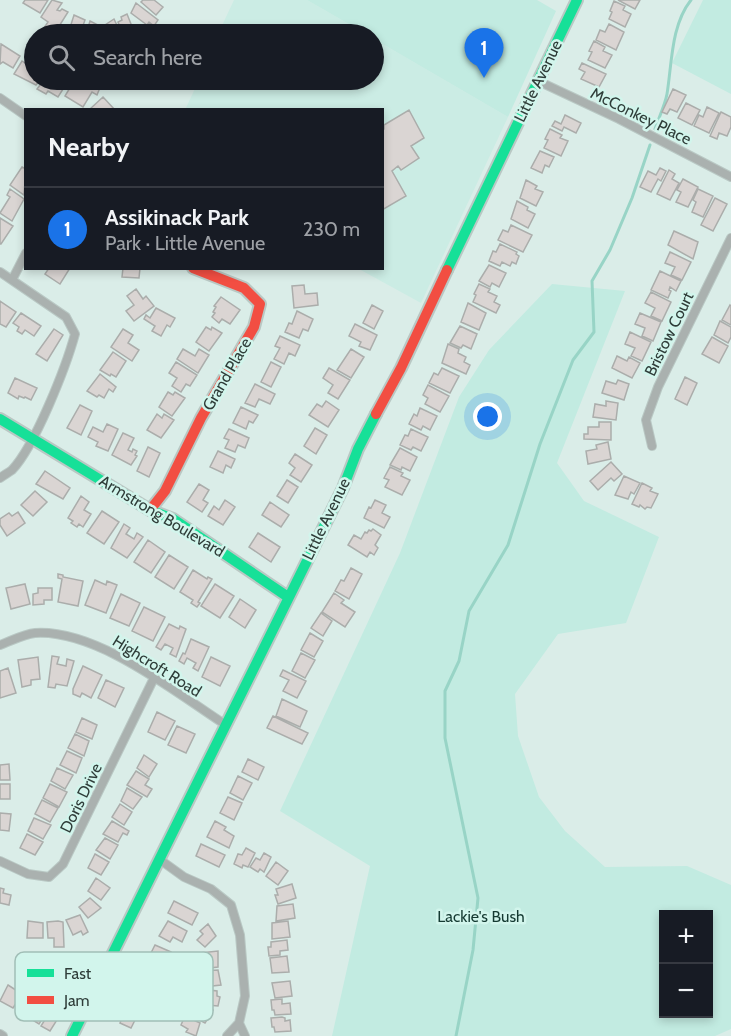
<!DOCTYPE html>
<meta charset="utf-8">
<style>
:root{--surface:#171b24;--page:#20242c;--text:#f1f3f6;--muted:#9ea1a6;--line:#363941;--accent:#1a73e8}
body{margin:0;font-family:Cabin,sans-serif;background:var(--page);color:var(--text)}
.controls{position:absolute;right:18px;bottom:18px;display:grid;overflow:hidden;border-radius:0px;box-shadow:0 3px 9px #0003}
.controls button{width:54px;height:54px;display:grid;place-items:center;padding:0;border:0;border-bottom:2px solid var(--line);background:var(--surface);color:var(--text);font:30px sans-serif}
.you{position:absolute;left:488px;top:417px;width:21px;height:21px;margin:-15px;border:4px solid #fff;border-radius:50%;background:#1a73e8;box-shadow:0 0 0 9px #1a73e833}
.badge{display:grid;place-items:center;width:39px;height:39px;border-radius:50%;background:var(--accent);color:#fff;font-size:20px;font-weight:700}
.pin{position:absolute;translate:-50% -50px;filter:drop-shadow(0 2px 3px #0008)}
.pin::after{content:'';position:absolute;top:32px;width:21px;height:18px;background:inherit;clip-path:polygon(0 0,100% 0,50% 100%)}
.list{margin:0;padding:0;list-style:none}
h2{display:flex;justify-content:space-between;align-items:center;height:78px;margin:0;padding:0 24px;font-size:26px}
h2 small{font-size:20px;font-weight:400;color:var(--muted)}
.list li{display:grid;grid-template-columns:39px 1fr auto;gap:18px;align-items:center;box-sizing:border-box;height:84px;padding:0 24px;border-top:2px solid var(--line)}
.list b{display:block;font-size:22px;white-space:nowrap}
.list p{margin:0;font-size:20px;white-space:nowrap;color:var(--muted)}
.list em{font-size:20px;font-style:normal;color:var(--muted)}
.icon{flex:none;width:33px;height:33px;fill:none;stroke:currentColor;stroke-width:2;stroke-linecap:round;stroke-linejoin:round}
.map{position:relative;flex:none;width:731px;height:1036px;overflow:hidden}
.search{position:absolute;background:var(--surface);box-shadow:0 3px 9px #0003;left:24px;top:24px;width:360px;height:66px;display:flex;align-items:center;gap:15px;box-sizing:border-box;padding:0 21px;border-radius:33px;color:var(--muted);font-size:22px}
.panel{position:absolute;background:var(--surface);box-shadow:0 3px 9px #0003;left:24px;top:108px;width:360px;height:162px;border-radius:0px}
.map>svg:first-child{display:block}
</style>
<div class="map">
<svg width="731" height="1036" viewBox="0 0 731 1036">
<rect width="100%" height="100%" fill="#daede8"/>
<path fill="#cbece4" d="M234 0H307L366 34H218Z
M374 39 508 117 421 303 359 269 382 268V110H185L199 80H374Z"/>
<path fill="#c2ebe1" fill-rule="evenodd" d="M307 0H537L556 11 508 117 374 39V34H366Z
M703 0H731V94L672 63Z
M552 284 625 291 557 463 584 501 659 537 626 623 558 634 515 694 518 736 539 797 565 831 605 867 687 866 731 885V1029L715 1036H332L370 866 280 811 400 553 459 397 489 350ZM708 914V1014H664V914Z"/>
<g fill="none" stroke-linecap="round" stroke-linejoin="round">
<path stroke="#98d4c6" stroke-width="3" d="M655 129C659 117 665 105 667 94 672 63 671 25 691 0
M456 1036 473 950 478 898 445 738V691L459 661 469 611 508 545 540 444 573 360 594 332 592 281 610 250 632 198 650 145"/>
</g>
<path fill="#dad5d3" stroke="#abadab" stroke-width="1.5" d="M25 0H48L40 13 23 3Z
M52 0 62 3 57 10 60 11 62 9 68 12 58 28 55 26 51 32 44 28 48 22 41 17Z
M143 0H154L163 7 156 15 141 2Z
M618 0H640L635 9Z
M614 1 625 6 623 10 631 14 625 27 609 19 612 12 610 11Z
M136 3 158 20 154 26 149 22 147 25 131 13Z
M127 14 135 34H123L118 22 122 20 121 17Z
M74 15 85 20 80 34H68Z
M114 19 121 34H109L105 25Z
M90 21 100 26 97 34H86Z
M609 24 624 32 616 50 596 40 600 30 605 32Z
M594 41 605 47 603 51 612 55 605 68 588 60 592 52 589 51Z
M1 44 20 56 13 68 3 62 0 64Z
M22 61 34 69V80H40L36 85 14 74Z
M582 63 606 74 599 87 581 79 585 72 579 69Z
M44 80H56L65 86 58 97 48 91 46 94 37 89Z
M85 80 90 83 92 80 98 84 96 88 99 90 97 95 92 92 83 107 65 96 71 86 77 85 81 88Z
M673 89 686 95 677 112 670 109 667 114 662 112Z
M103 97 115 110 90 109Z
M686 103 700 110 692 125 678 118Z
M707 107 719 113 709 133 694 126 699 115 703 117Z
M409 110 424 138 411 146 419 158 401 170 398 166 392 171 406 196 382 210V130L384 129V125Z
M721 112 731 117V127L727 136 719 133 717 139 710 136Z
M565 115 581 123 576 133 564 127 562 131 552 126 555 121 561 124Z
M550 129 562 135 560 138 568 141 561 156 544 148 548 140 545 139Z
M540 151 554 157 549 167 545 165 542 173 531 168Z
M22 167 26 169 24 195 10 185Z
M660 168 666 171 661 181 658 179 651 192 640 187 648 171 656 175Z
M669 170 675 174 672 179 679 183 670 200 657 194Z
M683 179 698 187 688 207 676 202 681 192 677 190Z
M526 180 537 186 535 189 543 192 536 206 520 198Z
M10 189 24 199 12 221 0 213 10 197 7 195Z
M698 189 713 196 703 217 692 212 696 202 693 200Z
M715 198 727 204 713 231 701 225Z
M517 201 528 207 527 210 535 214 528 228 511 219Z
M0 218 13 226 1 244H0Z
M511 225 532 235 523 252 498 240 503 230 508 232Z
M674 231 698 242 693 259 668 245Z
M500 244 517 252 516 254 519 256 516 264 512 262 510 266 502 262 500 266 489 261 493 251 496 252Z
M670 252 691 262 682 280 671 275 675 267 665 263Z
M489 265 506 273 499 287 492 283 490 287 479 281Z
M49 268H70L60 284 45 274Z
M123 268H140L139 278 122 277Z
M660 271 681 281 676 291 670 287 669 290 671 291 668 298 651 290Z
M479 284 490 289 488 292 497 296 494 302 500 305 496 313 473 302 476 295 474 294Z
M304 285 305 294 317 293 318 305 294 308 292 286Z
M136 289 143 299 146 296 154 306 134 321 126 311 134 305 127 296Z
M651 292 671 302 662 321 651 316 655 308 645 303Z
M221 297 240 310 230 324 222 319 219 323 212 317 215 313 213 312 216 307 214 306Z
M0 301 16 312 6 327 0 324Z
M468 303 486 313 479 330 461 322Z
M372 305 383 311 374 329 363 323Z
M730 305 731 306V325L722 320Z
M156 308 175 318 170 327 167 325 161 336 152 331 155 326 144 319 146 315 150 318Z
M297 311 313 319 308 331 303 329 299 338 285 332 289 323 292 324Z
M21 313 41 326 34 336 25 330 22 334 17 331 19 327 13 323Z
M640 313 661 322 653 341 642 336 645 328 635 324Z
M720 321 731 327V337L728 343 714 335Z
M355 324 377 335 370 350 359 346 361 342 349 336Z
M460 326 477 334 471 349 463 345 461 348 450 343Z
M206 327 211 330 212 327 222 333 209 351 196 342Z
M54 329 63 335 47 361 36 354Z
M123 329 133 335 128 343 139 350 132 361 111 347Z
M630 332 651 342 642 361 631 356 635 348 625 344Z
M280 336 300 345 295 356 289 353 284 364 274 359 280 348 275 346Z
M712 337 728 346 719 363 702 354Z
M448 344 459 349 458 353 466 357 464 362 470 365 466 374 442 363Z
M183 349 195 356 199 349 209 355 198 373 177 359Z
M351 349 364 357 351 378 337 370Z
M113 352 126 361 116 377 111 374 110 376 100 370Z
M617 356 627 361 629 357 640 363 632 378 612 368Z
M176 362 197 375 190 386 186 384 181 392 172 386 177 378 169 373Z
M271 362 281 367 271 387 261 382Z
M329 368 350 380 338 399 328 393 333 385 323 378Z
M442 368 459 376 450 393 429 383 434 373 438 375Z
M100 374 116 387 113 392 109 389 104 398 99 395 97 397 87 391Z
M685 377 697 383 687 405 675 399Z
M15 378 37 388 31 400 25 397 24 398 19 396 18 399 8 393Z
M618 380 629 384 624 400 602 393 606 381 616 384Z
M255 384 275 394 270 404 259 399 255 407 245 403Z
M428 385 449 396 440 412 425 404 428 398 423 395Z
M168 392 173 395 175 392 185 398 172 416 159 407Z
M326 401 339 410 328 427 309 415 317 404 322 407Z
M606 401 618 403 616 420 593 417 595 404 606 406Z
M80 405 92 411 81 435 67 428Z
M241 407 258 415 253 423 249 421 246 429 233 423Z
M420 408 437 416 430 430 423 426 421 430 409 424 414 414 417 416Z
M157 414 162 418 164 414 174 420 161 438 147 430Z
M599 422H611V440L584 439V434H588V427H599Z
M107 424 118 429 108 451 96 446 98 442 88 437 93 427 103 432Z
M315 428 327 435 316 454 304 446Z
M229 429 249 438 245 448 238 445 235 452 225 448 229 440 224 438Z
M411 429 428 437 421 451 413 447 411 450 400 445 405 435 408 436Z
M123 433 134 438 128 450 132 452 133 449 137 451 135 455 137 456 131 465 112 455Z
M608 442 611 459 588 464 586 451 597 449 596 445Z
M148 447 160 453 149 477 137 471Z
M400 448 417 457 410 471 402 467 401 470 390 465Z
M218 451 235 459 231 468 226 465 223 473 210 467Z
M295 454 312 465 301 482 290 475 295 468 289 463Z
M611 462 622 474 614 481 611 478 598 490 590 481Z
M390 467 403 473 401 476 410 480 402 495 385 487 389 480 384 478Z
M45 471 70 488 63 499 36 484Z
M624 476 640 483 634 494 631 492 628 499 615 495Z
M287 480 298 487 288 503 277 496Z
M642 483 652 488 650 491 658 494 651 508 647 507 645 509 640 505 639 507 632 504Z
M199 484 209 490 203 500 208 503 202 512 187 502Z
M35 491 47 502 33 516 21 505Z
M81 496 89 502 84 510 91 514 83 527 79 524 77 527 71 523 73 521 68 518Z
M225 500 235 507 223 525 208 516 214 506 219 510Z
M375 500 386 505 382 513 390 517 384 528 364 518 369 507 371 508Z
M270 502 289 515 281 527 262 515Z
M102 511 119 522 104 544 87 533Z
M18 512 25 523 7 536 0 525V519L9 513 12 516Z
M124 524 130 528 126 534 134 539 137 533 143 537 127 558 111 548Z
M373 529 381 535 375 545 378 548 374 555 370 552 367 557 348 545 354 535 361 539 365 532 367 533 369 530 371 531Z
M258 533 280 547 271 562 249 547Z
M148 540 165 552 151 573 134 562Z
M169 555 188 567 174 589 155 577Z
M351 568 362 574 349 599 335 591 341 580 344 581Z
M193 570 207 579 208 577 212 579 198 602 200 603 197 607 191 603 193 600 180 592Z
M58 574 63 575V577L83 581 78 606 58 602 62 579 58 578Z
M95 580 106 585 107 581 117 585 106 613 85 605Z
M25 584 30 604 11 609 6 588Z
M215 584 234 596 220 618 201 606Z
M38 588H52V600H44V604L33 605V594L38 593Z
M334 593 344 600 341 603 355 612 345 627 322 612Z
M121 594 140 603 129 626 110 618Z
M240 599 256 610 245 628 229 617Z
M144 607 165 617 153 641 132 631Z
M321 613 332 621 323 636 311 628Z
M169 624 179 629 180 626 186 629 176 657 170 654 173 648 165 644 161 650 156 647Z
M310 633 323 641 314 657 301 650Z
M191 639 209 647 198 671 193 668 196 663 187 658 184 664 179 661 183 653 185 654Z
M301 653 315 660 305 678 292 671Z
M52 656 59 657 57 664 66 666 67 659 74 661 67 686 56 684 55 688 48 687Z
M38 657 40 679 31 680V685L22 687 18 660Z
M211 657 230 666 220 686 202 677Z
M83 666 102 675 91 698 82 693 80 697 73 694V689Z
M8 668 16 693 0 698V671Z
M283 670 306 681 297 698 283 691 289 680 280 676Z
M106 680 124 688 115 707 98 698Z
M282 699 307 711 300 727 276 716Z
M157 712 175 721 165 740 148 732Z
M273 716 308 733 302 744 267 728Z
M82 718 97 725 92 739 76 732Z
M177 726 195 734 186 753 168 745Z
M75 734 89 741 84 756 68 748Z
M67 751 82 758 76 773 60 765Z
M144 755 157 764 149 777 137 768Z
M248 759 264 767 258 780 242 772Z
M9 764 10 780H0V765Z
M57 768 73 775 65 789 51 781Z
M136 771 149 779 145 785 152 789 147 797 127 785Z
M238 776 252 783 243 800 230 793Z
M0 784H10V799H0Z
M50 784 67 792 59 807 43 798Z
M127 788 142 797 133 809 121 801Z
M228 797 242 803 234 820 220 813Z
M42 800 58 808 50 822 35 814Z
M120 804 132 812 124 825 112 817Z
M0 813 11 814 9 831 0 830Z
M34 818 51 825 43 839 28 831Z
M112 821 129 831 127 835 123 833 118 842 103 834Z
M215 821 226 827 224 830 234 836 229 848 207 837Z
M27 834 43 842 35 855 20 848Z
M105 838 118 845 110 859 96 850Z
M201 844 225 855 219 867 196 856Z
M246 848 255 853 248 867 243 865 242 868 234 864 238 854 242 855Z
M264 853 271 857 264 872 260 869 258 872 250 867 256 858 260 860Z
M95 854 109 862 101 875 88 868Z
M276 862 288 871 278 885 266 876Z
M96 878 110 888 101 900 88 891Z
M292 884 296 898 278 904 275 895H278L276 889Z
M0 888 4 889 3 893 11 895 9 905 0 903Z
M90 898 101 908 88 918 79 907Z
M174 901 198 913 192 925 168 913Z
M293 904 295 918 276 921 277 906Z
M80 915 88 932 83 935 81 931 73 935 66 920Z
M28 921 43 923V938H27Z
M58 921 63 922 64 947H54V938H48L47 922Z
M168 921 187 931 182 942 173 937 170 942 159 936Z
M288 921 290 937 272 939V923Z
M208 924 216 936 205 947 197 940 203 934 200 931Z
M287 940 288 950 280 951V955L269 956 268 947H271V942Z
M155 945 171 952 164 967 148 959Z
M218 951V967L201 969 200 953Z
M287 956 289 972 272 973 270 958Z
M218 970 221 985 203 987 201 971Z
M290 981 292 996 275 998 272 983Z
M8 985 22 994 13 1008 0 1001Z
M202 989 217 991V996L220 997 218 1006 207 1005 208 1001 200 999Z
M282 999V1004L290 1003 291 1014 275 1015 274 1010H272L271 1000Z
M197 1001 213 1010 205 1023 190 1015Z
M41 1003 49 1008 39 1024 31 1019Z
M127 1004 137 1008 136 1018 131 1028 120 1023Z
M51 1010 60 1015 50 1031 41 1026Z
M185 1016 200 1023 196 1036 186 1032 188 1029 181 1025Z
M271 1018 282 1017 285 1018V1021L290 1020 291 1031 275 1032 274 1027H272Z"/>
<g fill="none" stroke-linecap="round" stroke-linejoin="round">
<defs>
<path id="street" d="M538 81 619 119 731 177
M0 98 26 116
M0 272 66 317 75 334C66 367 35 446 12 470 8 473 4 475 0 478
M12 280 26 253
M652 446 646 420 658 387 731 238
M0 645C11 641 24 634 35 633 97 629 175 692 226 725
M159 859 184 877 211 889 231 905 240 935 245 996 239 1023 227 1036
M0 861 28 874 49 877 63 864 154 678
M239 1023 245 1036
M0 1034 3 1036"/>
<path id="fast" d="M447 270 577 0
M0 419 150 510 173 519 288 597
M72 1036 343 488 358 449 376 414"/>
<path id="jam" d="M376 414 401 368 447 270
M150 510 165 491 201 418 254 327 260 304 244 288 193 268"/>
</defs>
<use href="#street" stroke="#b9c8c4" stroke-width="10"/>
<use href="#fast" stroke="#b9c8c4" stroke-width="14"/>
<use href="#jam" stroke="#b9c8c4" stroke-width="14"/>
<use href="#street" stroke="#aab1af" stroke-width="8"/>
<use href="#fast" stroke="#16e098" stroke-width="10"/>
<use href="#jam" stroke="#f24e42" stroke-width="10"/>
</g>
<g text-anchor="middle" dominant-baseline="central" stroke-width="5" stroke-linejoin="round" paint-order="stroke">
<g font-size="16" fill="#2f3d39" stroke="#d2f5ec">
<text transform="translate(538 81) rotate(-64)">Little Avenue</text>
<text transform="translate(641 116) rotate(26)">McConkey Place</text>
<text transform="translate(669 334) rotate(-64)">Bristow Court</text>
<text transform="translate(227 374) rotate(-60)">Grand Place</text>
<text transform="translate(162 516) rotate(31)">Armstrong Boulevard</text>
<text transform="translate(326 519) rotate(-64)">Little Avenue</text>
<text transform="translate(157 666) rotate(32)">Highcroft Road</text>
<text transform="translate(81 798) rotate(-64)">Doris Drive</text>
</g>
<g font-size="16" fill="#153a32" stroke="#d2f5ec">
<text x="481" y="916">Lackie's Bush</text>
</g>
</g>
<rect x="15" y="952" width="198" height="69" rx="9" fill="#d2f5ec" stroke="#a1beb6" stroke-width="1.5"/>
<rect x="27" y="969" width="27" height="8" fill="#16e098"/>
<rect x="27" y="996" width="27" height="8" fill="#f24e42"/>
<g font-size="16" fill="#2f3d39">
<text x="64" y="979">Fast</text>
<text x="64" y="1006">Jam</text>
</g>
</svg>
<div class="controls">
<button>+</button>
<button>−</button>
</div>
<div class="you"></div>
<div class="pin badge" style="left:484px;top:78px">1</div>
<div class="search"><svg class="icon" aria-label="search" viewBox="0 0 24 24"><circle cx="10" cy="10" r="6"/><path d="M15 15l6 6"/></svg>Search here</div>
<section class="panel">
<h2>Nearby<small></small></h2>
<ul class="list">
<li><span class="badge">1</span><div><b>Assikinack Park</b><p>Park · Little Avenue</p></div><em>230 m</em></li>
</ul>
</section>
</div>
